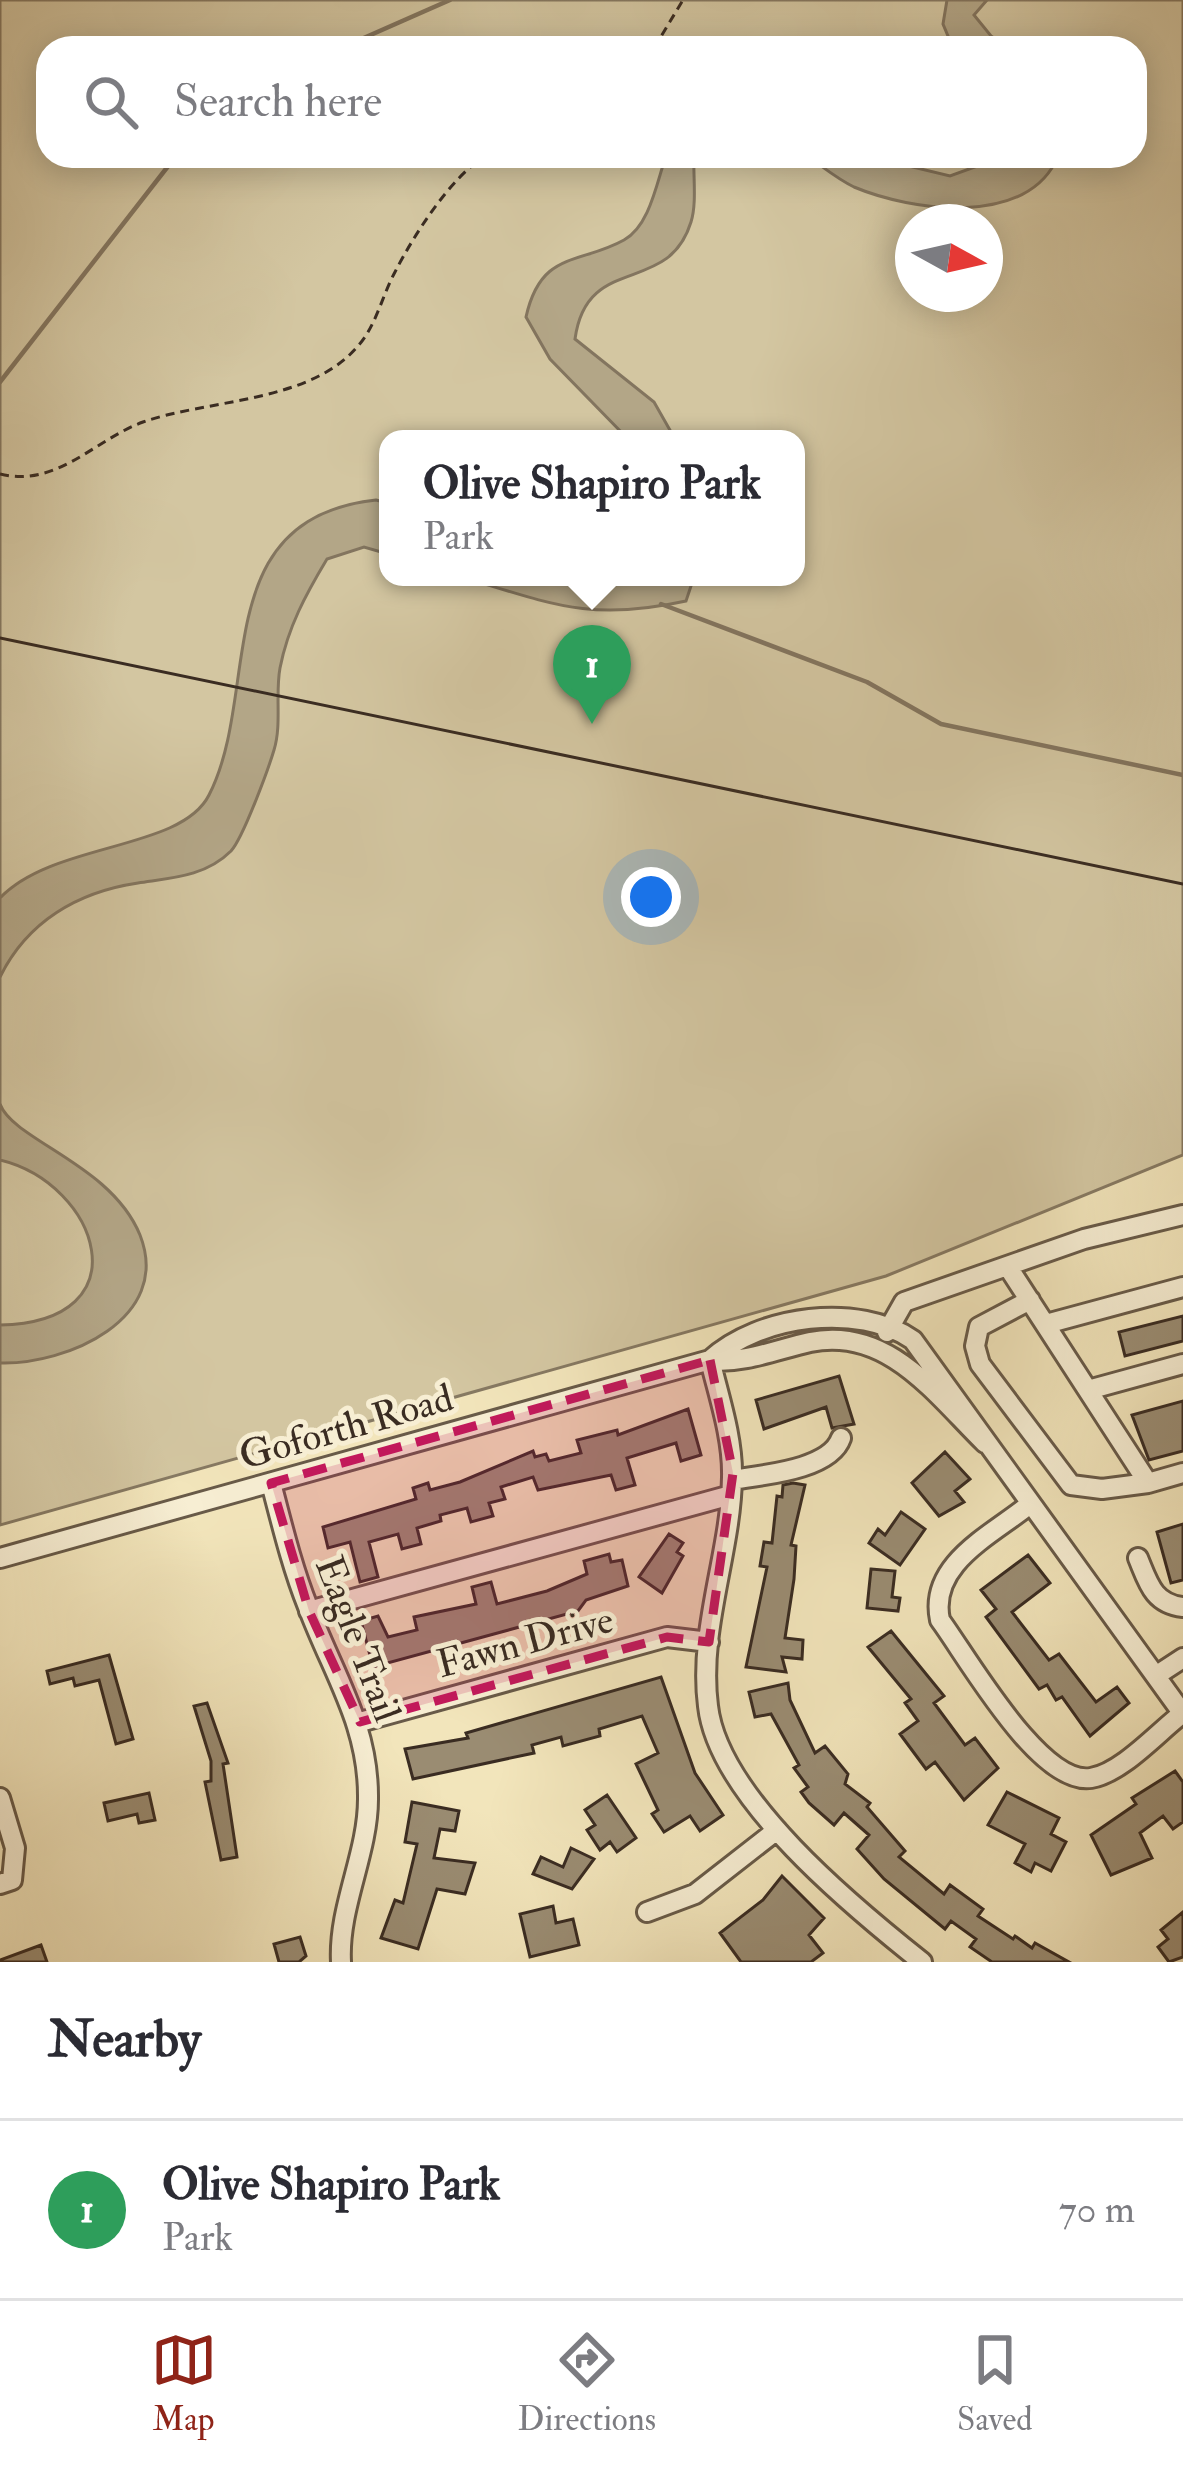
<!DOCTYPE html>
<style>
:root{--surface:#fff;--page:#f7f7f7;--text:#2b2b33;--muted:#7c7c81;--line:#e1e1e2;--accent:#8f2418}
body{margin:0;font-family:"IM FELL Double Pica",serif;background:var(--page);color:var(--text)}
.compass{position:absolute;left:895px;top:204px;width:108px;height:108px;border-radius:50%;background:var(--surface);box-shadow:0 6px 30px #0003;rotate:98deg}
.you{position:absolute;left:651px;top:897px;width:42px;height:42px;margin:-30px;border:9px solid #fff;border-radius:50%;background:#1a73e8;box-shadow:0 0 0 18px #1a73e833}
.badge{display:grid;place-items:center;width:78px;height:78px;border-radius:50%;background:var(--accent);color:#fff;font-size:39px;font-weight:700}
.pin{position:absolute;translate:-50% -99px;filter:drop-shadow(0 3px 6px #0008)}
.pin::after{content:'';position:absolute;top:63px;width:42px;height:36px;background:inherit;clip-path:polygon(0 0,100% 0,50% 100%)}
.popup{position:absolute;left:379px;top:430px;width:426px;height:156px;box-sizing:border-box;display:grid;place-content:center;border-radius:24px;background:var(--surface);filter:drop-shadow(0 3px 9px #0005);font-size:39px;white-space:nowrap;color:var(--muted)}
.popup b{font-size:45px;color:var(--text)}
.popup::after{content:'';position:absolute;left:50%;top:100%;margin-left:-24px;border:24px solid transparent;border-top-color:var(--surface)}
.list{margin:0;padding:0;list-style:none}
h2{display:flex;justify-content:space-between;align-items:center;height:156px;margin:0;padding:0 48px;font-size:51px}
h2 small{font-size:39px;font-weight:400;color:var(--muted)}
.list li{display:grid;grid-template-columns:78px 1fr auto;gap:36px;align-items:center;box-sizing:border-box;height:180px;padding:0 48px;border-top:3px solid var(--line)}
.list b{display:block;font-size:45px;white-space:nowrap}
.list p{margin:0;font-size:39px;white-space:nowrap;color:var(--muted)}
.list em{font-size:39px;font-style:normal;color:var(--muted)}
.icon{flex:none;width:66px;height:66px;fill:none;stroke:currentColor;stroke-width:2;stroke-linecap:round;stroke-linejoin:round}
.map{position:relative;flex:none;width:1183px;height:1962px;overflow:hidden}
.search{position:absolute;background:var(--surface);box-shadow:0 6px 30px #0003;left:36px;right:36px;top:36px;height:132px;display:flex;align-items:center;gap:30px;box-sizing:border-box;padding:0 42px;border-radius:36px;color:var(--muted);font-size:45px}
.sheet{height:336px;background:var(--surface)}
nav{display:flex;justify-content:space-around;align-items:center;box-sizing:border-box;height:168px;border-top:3px solid var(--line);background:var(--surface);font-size:33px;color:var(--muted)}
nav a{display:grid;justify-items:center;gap:6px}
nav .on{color:var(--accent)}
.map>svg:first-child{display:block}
</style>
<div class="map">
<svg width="1183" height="1962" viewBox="0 0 1183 1962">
<rect width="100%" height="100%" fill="#f2e5bb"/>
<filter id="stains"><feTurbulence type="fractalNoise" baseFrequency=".00167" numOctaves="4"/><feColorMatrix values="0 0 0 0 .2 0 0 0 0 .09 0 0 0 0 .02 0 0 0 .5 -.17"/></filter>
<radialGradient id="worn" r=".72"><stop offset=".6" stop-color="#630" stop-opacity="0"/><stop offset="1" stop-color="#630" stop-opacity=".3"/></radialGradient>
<path fill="#d3c6a1" stroke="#867962" stroke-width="3" fill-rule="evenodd" d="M0 0H1183V1155L886 1276 0 1525ZM48 48H1135V156H48ZM913 222H985V294H913ZM388 439H796V577H388Z"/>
<path fill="#b3a687" stroke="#83755f" stroke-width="3" d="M947 0H987L974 15 991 36 1009 48H953L943 24Z
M666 156H694C693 176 697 203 691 222 668 297 587 252 575 339L654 402 675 439H628L550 359 526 317C541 250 579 265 624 240 650 226 657 181 666 156Z
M807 156H867L950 176 1005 156H1058C1029 228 911 211 854 187 837 179 822 166 807 156Z
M376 500 388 503V554L364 547 327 559C306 594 288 627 280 668 275 695 282 724 274 750 268 770 243 838 231 851 205 877 170 878 138 883 77 892 27 922 0 977V898C53 842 181 851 209 795 262 692 206 519 376 500Z
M462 577H694L686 601C590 622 552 604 462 577Z
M0 1104C14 1141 111 1164 140 1235 173 1319 66 1365 0 1363V1325C145 1322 99 1184 0 1160Z"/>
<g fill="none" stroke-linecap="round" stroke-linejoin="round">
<path stroke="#83755f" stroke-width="4.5" d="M341 48 450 0
M0 382 176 156
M661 604 867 682 941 724 1183 775"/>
</g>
<path fill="#9a8c72" stroke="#3a2c22" stroke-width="3" d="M1183 1316V1341L1125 1356 1119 1332Z
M839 1376 854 1424 832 1428 826 1407 764 1429 756 1400Z
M1183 1401V1451L1149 1460 1132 1415Z
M688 1409 701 1455 681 1461 676 1443 627 1458 635 1485 616 1490 611 1475 538 1490 533 1477 501 1487 505 1499 489 1503 493 1516 471 1522 467 1508 440 1515 441 1521 417 1528 421 1544 402 1549 398 1534 369 1542 378 1577 360 1582 350 1542 328 1548 323 1527 416 1499 413 1488 428 1483 430 1490 460 1482 533 1451 535 1457 546 1454 549 1461 581 1453 577 1440 617 1430 618 1435Z
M945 1452 970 1479 955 1491 964 1502 939 1516 912 1483Z
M793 1483 805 1485 791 1545 796 1546 794 1579 785 1638 803 1640 802 1659 782 1657 786 1672 746 1667 767 1567 760 1566 764 1542 772 1543 777 1496 782 1497 783 1485Z
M901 1512 925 1529 900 1565 869 1543 878 1529 885 1535Z
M1183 1524V1580L1171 1583 1157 1532Z
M669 1534 683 1543 677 1552 683 1556 662 1593 639 1577Z
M609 1554 611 1562 622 1560 628 1586 586 1600 578 1611 373 1667 361 1621 378 1616 388 1637 417 1630 414 1617 476 1604 472 1587 491 1582 497 1604 547 1591 587 1574 584 1561Z
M1028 1555 1050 1583 1012 1612 1049 1660 1059 1654 1096 1702 1117 1687 1129 1703 1090 1736 1062 1697 1056 1700 1047 1685 1039 1689 986 1617 996 1609 981 1590Z
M871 1569 895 1571 892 1597 900 1598 898 1611 867 1608Z
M891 1631 944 1696 934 1703 965 1745 975 1738 998 1768 964 1800 935 1762 926 1769 900 1734 918 1721 905 1703 911 1699 868 1647Z
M109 1655 133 1739 116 1744 99 1680 75 1686 73 1678 50 1684 47 1671Z
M661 1677 695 1773 723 1815 700 1831 690 1816 664 1832 652 1814 658 1810 636 1764 658 1753 642 1716 599 1729 600 1736 563 1746 561 1737 532 1745 534 1753 413 1779 405 1749 468 1738 466 1733Z
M788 1683 790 1700 815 1753 825 1746 848 1774 845 1784 870 1803 867 1807 905 1851 899 1857 944 1894 950 1885 983 1909 978 1916 1013 1939 1015 1936 1032 1948 1035 1943 1069 1962H992L970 1947 976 1939 951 1921 945 1929 884 1879 857 1849 869 1835 844 1813 834 1825 809 1803 801 1792 808 1787 794 1768 799 1765 771 1714 755 1717 749 1692Z
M207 1703 228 1763 223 1764 237 1857 221 1860 205 1782 211 1781V1761L194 1706Z
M1175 1771 1183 1782V1822L1173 1829 1163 1816 1140 1833 1152 1858 1111 1875 1091 1835 1136 1804 1132 1798Z
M1007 1792 1059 1818 1051 1834 1066 1842 1051 1871 1035 1863 1031 1872 1015 1863 1025 1844 988 1825Z
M149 1793 155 1820 139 1823 137 1814 108 1821 104 1803Z
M607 1795 636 1838 617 1852 610 1842 600 1850 587 1830 595 1825 585 1810Z
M412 1802 459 1811 455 1831 440 1829 434 1858 475 1863 465 1894 437 1889 418 1949 381 1938 395 1900 403 1903 417 1844 405 1842Z
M571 1848 594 1859 572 1889 533 1874 541 1857 563 1867Z
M782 1876 824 1918 809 1935 823 1953 811 1962H741L720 1933 763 1900Z
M553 1906 556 1923 573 1919 579 1945 530 1957 520 1914Z
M1183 1912V1957L1169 1962 1158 1947 1168 1939 1161 1930Z
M300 1937 306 1956 299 1962H279L274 1944Z
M41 1945 47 1962H0V1960Z"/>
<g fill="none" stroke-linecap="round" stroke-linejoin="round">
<defs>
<path id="minor" d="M1008 1267 1148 1483 1183 1473
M1030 1300 979 1327 975 1346 980 1364 1071 1485 1102 1489 1148 1483
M1046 1324 1183 1287
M887 1332 904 1302 1084 1239 1183 1215
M710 1360C719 1397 733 1438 732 1477 731 1553 698 1629 708 1706 718 1797 854 1908 922 1962
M710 1360C759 1315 859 1302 913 1340L1183 1714
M1088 1390 1183 1364
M732 1480C762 1475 830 1470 841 1438
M271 1483C282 1525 292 1567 308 1607 333 1674 369 1725 368 1799 368 1854 338 1907 341 1962
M1030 1504C992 1535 928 1564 940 1620 968 1658 1040 1786 1091 1778 1122 1773 1158 1732 1183 1713
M0 1558 710 1360C743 1364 778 1349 810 1342 888 1326 936 1395 985 1443
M1138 1558C1148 1582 1153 1604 1183 1607
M309 1611 731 1495
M1157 1675 1183 1658
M360 1722 667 1637 709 1642
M0 1798 15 1848 12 1880 0 1884
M647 1912 695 1894 777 1830"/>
</defs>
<use href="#minor" stroke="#685a48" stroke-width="24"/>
<path stroke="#3a2c22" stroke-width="3" stroke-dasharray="9 6" stroke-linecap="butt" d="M654 48 683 0
M0 474C57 488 94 440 143 422 209 399 310 403 358 346 376 326 382 296 395 272 414 235 450 178 485 156"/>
<use href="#minor" stroke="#f7eed3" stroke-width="18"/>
<path stroke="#3a2c22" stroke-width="3" d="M0 638 1183 884"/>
</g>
<path fill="#c2185b" fill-opacity="0.2" stroke="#c2185b" stroke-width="9" stroke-dasharray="24 15" stroke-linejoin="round" d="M710 1360 733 1473 709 1642 667 1637 360 1722 309 1611 271 1483Z"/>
<g text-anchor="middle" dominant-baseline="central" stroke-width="10" stroke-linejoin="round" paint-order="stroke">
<g font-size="39" fill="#3a2c22" stroke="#f7eed3">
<text transform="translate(346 1427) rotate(-16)">Goforth Road</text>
<text transform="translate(358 1639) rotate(69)">Eagle Trail</text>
<text transform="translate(525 1642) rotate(-15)">Fawn Drive</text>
</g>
</g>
<rect width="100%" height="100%" filter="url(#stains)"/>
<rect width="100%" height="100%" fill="url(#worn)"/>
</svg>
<svg class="compass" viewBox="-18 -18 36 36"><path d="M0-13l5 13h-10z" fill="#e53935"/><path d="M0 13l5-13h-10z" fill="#7c7c81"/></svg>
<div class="you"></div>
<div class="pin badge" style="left:592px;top:724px;background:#2e9e5b">1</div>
<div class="popup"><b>Olive Shapiro Park</b>Park</div>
<div class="search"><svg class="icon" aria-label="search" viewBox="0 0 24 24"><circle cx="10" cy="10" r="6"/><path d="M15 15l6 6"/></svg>Search here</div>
</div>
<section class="sheet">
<h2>Nearby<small></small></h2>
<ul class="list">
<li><span class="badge" style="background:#2e9e5b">1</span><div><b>Olive Shapiro Park</b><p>Park</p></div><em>70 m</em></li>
</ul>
</section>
<nav>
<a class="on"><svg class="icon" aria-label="map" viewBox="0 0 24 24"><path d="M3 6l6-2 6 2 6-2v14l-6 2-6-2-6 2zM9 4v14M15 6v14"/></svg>Map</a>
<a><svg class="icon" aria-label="directions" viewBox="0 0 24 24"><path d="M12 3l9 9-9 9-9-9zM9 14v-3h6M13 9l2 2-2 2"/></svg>Directions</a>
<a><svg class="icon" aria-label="saved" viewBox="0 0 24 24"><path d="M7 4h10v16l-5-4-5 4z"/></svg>Saved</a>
</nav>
